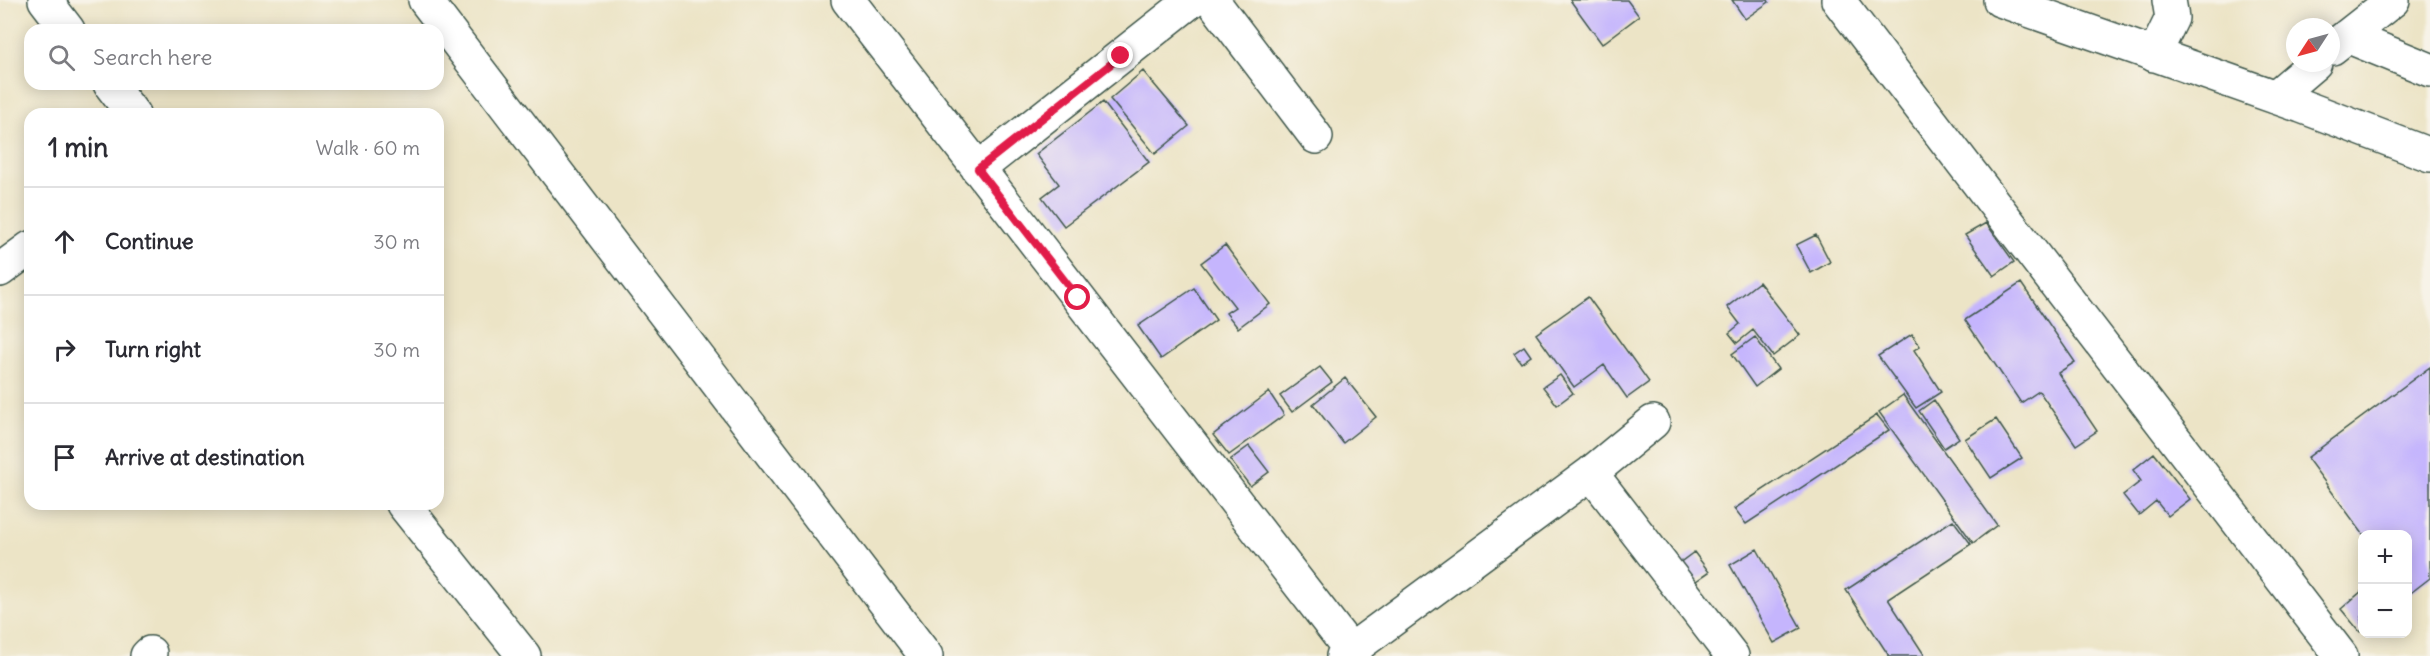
<!DOCTYPE html>
<meta charset="utf-8">
<style>
:root{--surface:#fff;--page:#f2f2f3;--text:#2b2b33;--muted:#7c7c81;--line:#e1e1e2}
body{margin:0;font-family:Delius,sans-serif;background:var(--page);color:var(--text)}
.controls{position:absolute;right:18px;bottom:18px;display:grid;overflow:hidden;border-radius:12px;box-shadow:0 3px 15px #0003}
.controls button{width:54px;height:54px;display:grid;place-items:center;padding:0;border:0;border-bottom:2px solid var(--line);background:var(--surface);color:var(--text);font:30px sans-serif}
.compass{position:absolute;left:2286px;top:18px;width:54px;height:54px;border-radius:50%;background:var(--surface);box-shadow:0 3px 15px #0003;rotate:234deg}
.stop{position:absolute;width:18px;height:18px;margin:-14px;border:4px solid #e11d48;border-radius:50%;background:#fff}
.stop.end{background:#e11d48;border-color:#fff;box-shadow:0 2px 6px #0008}
.list{margin:0;padding:0;list-style:none}
h2{display:flex;justify-content:space-between;align-items:center;height:78px;margin:0;padding:0 24px;font-size:26px}
h2 small{font-size:20px;font-weight:400;color:var(--muted)}
.list li{display:grid;grid-template-columns:39px 1fr auto;gap:18px;align-items:center;box-sizing:border-box;height:108px;padding:0 24px;border-top:2px solid var(--line)}
.list b{display:block;font-size:22px;white-space:nowrap}
.list em{font-size:20px;font-style:normal;color:var(--muted)}
.icon{flex:none;width:33px;height:33px;fill:none;stroke:currentColor;stroke-width:2;stroke-linecap:round;stroke-linejoin:round}
.map{position:relative;flex:none;width:2430px;height:656px;overflow:hidden}
.search{position:absolute;background:var(--surface);box-shadow:0 3px 15px #0003;left:24px;top:24px;width:420px;height:66px;display:flex;align-items:center;gap:15px;box-sizing:border-box;padding:0 21px;border-radius:18px;color:var(--muted);font-size:22px}
.panel{position:absolute;background:var(--surface);box-shadow:0 3px 15px #0003;left:24px;top:108px;width:420px;height:402px;border-radius:18px}
.map>svg:first-child{display:block}
</style>
<div class="map">
<svg width="2430" height="656" viewBox="0 0 2430 656">
<rect width="100%" height="100%" fill="#f7f3e8"/>
<filter id="ink" filterUnits="userSpaceOnUse"><feTurbulence type="fractalNoise" baseFrequency=".0167" numOctaves="2"/><feDisplacementMap in="SourceGraphic" scale="12" xChannelSelector="R" yChannelSelector="G"/><feConvolveMatrix kernelMatrix="1 2 1 2 8 2 1 2 1" color-interpolation-filters="sRGB"/></filter>
<filter id="wash" filterUnits="userSpaceOnUse"><feTurbulence type="fractalNoise" baseFrequency=".008" numOctaves="4" result="noise"/><feDisplacementMap in="SourceGraphic" scale="24" xChannelSelector="R" yChannelSelector="G"/><feGaussianBlur stdDeviation="1.35" result="paint"/><feColorMatrix in="noise" values="0 0 0 0 0 0 0 0 0 0 0 0 0 0 0 0 0 1.4 0 .05"/><feComposite in="paint" operator="in"/></filter>
<g filter="url(#wash)">
<rect width="100%" height="100%" fill="#ece4c6"/>
<g id="blocks">
<path fill="#c5b5fd" d="M1570 0H1627L1639 16 1602 44Z
M1732 0H1768L1769 2 1745 19Z
M1143 71 1189 126 1155 154 1110 99Z
M1103 102 1149 162 1064 226 1042 197 1059 184 1036 154Z
M1986 223 2014 262 1994 276 1965 235Z
M1816 235 1830 262 1811 273 1796 245Z
M1225 245 1270 304 1238 328 1226 313 1235 307 1201 263Z
M1759 282 1800 335 1773 356 1753 330 1737 343 1729 333 1740 324 1727 307Z
M2021 283 2075 362 2058 373 2097 431 2076 445 2039 391 2021 403 1965 320Z
M1194 288 1216 320 1161 359 1138 326Z
M1588 297 1649 382 1627 398 1604 365 1574 387 1536 334Z
M1912 334 1920 346 1914 350 1941 392 1916 408 1878 356Z
M1755 337 1778 369 1755 387 1732 354Z
M1524 346 1531 356 1521 363 1514 353Z
M1320 367 1332 382 1292 412 1280 396Z
M2430 367V578L2408 595V534H2363L2307 458Z
M1560 375 1573 393 1557 405 1543 387Z
M1345 378 1376 417 1343 443 1313 404Z
M1269 392 1284 415 1229 455 1213 435Z
M1903 395 1997 525 1973 543 1879 412Z
M1934 400 1959 438 1944 448 1919 411Z
M1877 415 1889 430 1746 524 1734 509Z
M1996 419 2022 458 1991 478 1965 439Z
M1249 446 1269 472 1250 486 1230 460Z
M2154 453 2190 499 2168 516 2156 501 2139 515 2123 495 2141 481 2133 470Z
M1953 520 1971 544 1888 599 1925 656H1889L1846 590Z
M1757 549 1801 628 1774 643 1730 565Z
M1694 552 1709 572 1693 583 1678 564Z
M2362 591V630L2360 632 2341 609Z"/>
</g>
</g>
<g filter="url(#ink)">
<use href="#blocks" fill-opacity="0" stroke="#3e564a" stroke-width="1.5"/>
<g fill="none" stroke-linecap="round" stroke-linejoin="round">
<defs>
<path id="minor" d="M45 0 68 30
M425 0 926 656
M848 0 1355 656
M1212 0 1316 137
M2000 0 2301 106 2430 155
M2347 36 2430 70
M2332 48 2393 0
M2154 55 2172 18 2169 0
M110 84 133 114
M2275 97 2315 63
M978 169 1192 0
M0 270 30 248
M1591 473 1732 656
M403 504 524 656
M147 656 150 653
M1343 656 1591 473 1653 422"/>
<path id="tertiary" d="M1838 0 2341 656"/>
</defs>
<use href="#minor" stroke="#3e564a" stroke-width="36"/>
<use href="#tertiary" stroke="#3e564a" stroke-width="36"/>
<use href="#minor" stroke="#fff" stroke-width="33"/>
<use href="#tertiary" stroke="#fff" stroke-width="33"/>
</g>
</g>
<g fill="none" stroke-linecap="round" stroke-linejoin="round" filter="url(#ink)">
<path stroke="#e11d48" stroke-width="8" d="M1078 298 978 169 1121 56"/>
</g>
</svg>
<div class="controls">
<button>+</button>
<button>−</button>
</div>
<svg class="compass" viewBox="-18 -18 36 36"><path d="M0-13l5 13h-10z" fill="#e53935"/><path d="M0 13l5-13h-10z" fill="#7c7c81"/></svg>
<div class="stop" style="left:1078px;top:298px"></div>
<div class="stop end" style="left:1121px;top:56px"></div>
<div class="search"><svg class="icon" aria-label="search" viewBox="0 0 24 24"><circle cx="10" cy="10" r="6"/><path d="M15 15l6 6"/></svg>Search here</div>
<section class="panel">
<h2>1 min<small>Walk · 60 m</small></h2>
<ul class="list">
<li><svg class="icon" aria-label="ahead" viewBox="0 0 24 24"><path d="M12 20V5M6 11l6-6 6 6"/></svg><div><b>Continue</b></div><em>30 m</em></li>
<li><svg class="icon" aria-label="right" viewBox="0 0 24 24"><path d="M7 20v-9h11M14 6l5 5-5 5"/></svg><div><b>Turn right</b></div><em>30 m</em></li>
<li><svg class="icon" aria-label="arrive" viewBox="0 0 24 24"><path d="M6 21V4h12l-3 4 3 4H6"/></svg><div><b>Arrive at destination</b></div></li>
</ul>
</section>
</div>
